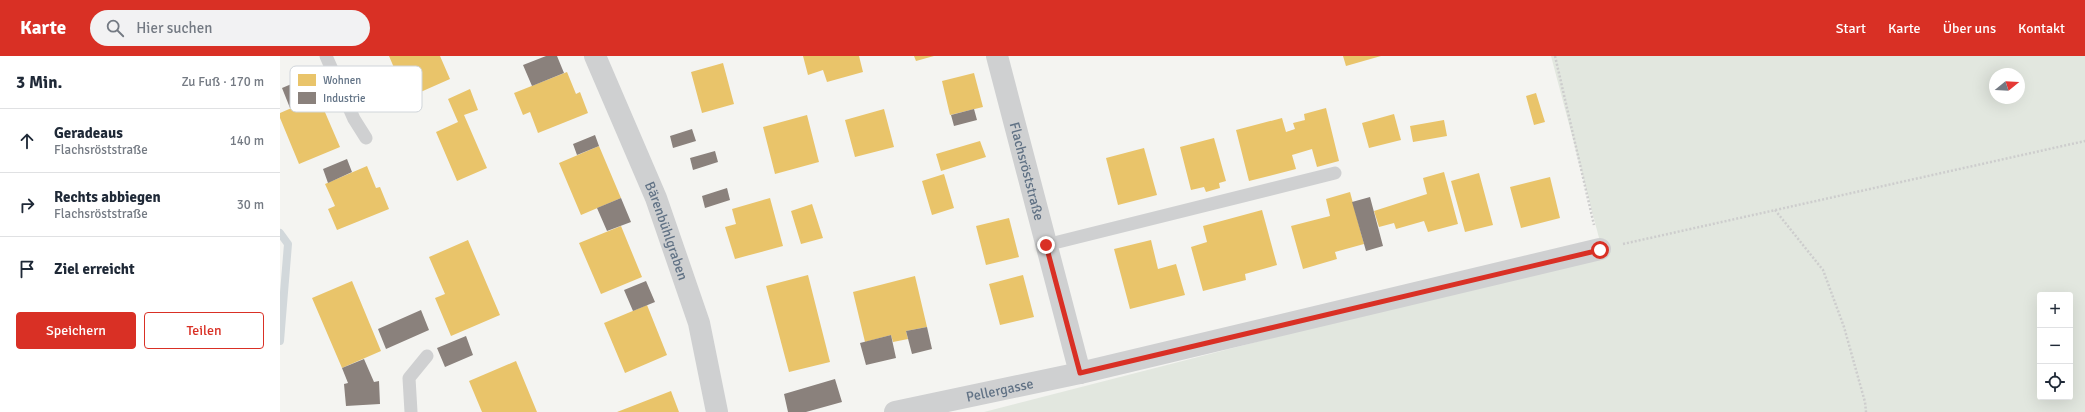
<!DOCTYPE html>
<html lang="de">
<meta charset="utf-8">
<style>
:root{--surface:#fff;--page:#f2f2f3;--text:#1f2937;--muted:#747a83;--line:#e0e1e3;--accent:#d93025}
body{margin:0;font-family:Signika,sans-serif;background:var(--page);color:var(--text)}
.controls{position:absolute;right:12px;bottom:12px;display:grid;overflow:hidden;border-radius:4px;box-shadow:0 4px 16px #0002}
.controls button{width:36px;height:36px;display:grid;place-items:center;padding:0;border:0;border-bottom:1px solid var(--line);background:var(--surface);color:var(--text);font:20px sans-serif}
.compass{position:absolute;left:1709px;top:12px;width:36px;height:36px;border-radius:50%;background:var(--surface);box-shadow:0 4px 16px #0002;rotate:72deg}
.stop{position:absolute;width:12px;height:12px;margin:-9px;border:3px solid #d93025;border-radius:50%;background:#fff}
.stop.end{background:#d93025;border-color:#fff;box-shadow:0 1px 4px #0008}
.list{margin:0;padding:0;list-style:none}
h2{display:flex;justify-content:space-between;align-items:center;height:52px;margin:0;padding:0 16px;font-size:17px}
h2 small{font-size:13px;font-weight:400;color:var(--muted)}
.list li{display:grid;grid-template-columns:26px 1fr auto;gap:12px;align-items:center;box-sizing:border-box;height:64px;padding:0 16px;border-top:1px solid var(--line)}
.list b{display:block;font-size:15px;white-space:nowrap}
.list p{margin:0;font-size:13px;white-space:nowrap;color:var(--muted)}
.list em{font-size:13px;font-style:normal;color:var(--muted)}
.actions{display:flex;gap:8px;padding:12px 16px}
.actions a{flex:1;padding:9px 0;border:1px solid var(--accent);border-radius:4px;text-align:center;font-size:14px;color:var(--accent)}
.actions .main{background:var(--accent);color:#fff}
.icon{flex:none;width:22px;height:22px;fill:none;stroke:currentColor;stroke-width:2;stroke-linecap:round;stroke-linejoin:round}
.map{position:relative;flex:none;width:1805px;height:356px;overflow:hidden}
header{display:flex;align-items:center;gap:24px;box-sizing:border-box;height:56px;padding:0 20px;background:var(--accent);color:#fff}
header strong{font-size:19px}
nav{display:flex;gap:22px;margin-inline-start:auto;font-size:14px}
.search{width:280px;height:36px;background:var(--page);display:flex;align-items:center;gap:10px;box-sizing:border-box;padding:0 14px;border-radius:22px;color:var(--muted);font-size:15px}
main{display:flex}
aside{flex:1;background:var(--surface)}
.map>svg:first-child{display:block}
</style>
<header>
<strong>Karte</strong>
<div class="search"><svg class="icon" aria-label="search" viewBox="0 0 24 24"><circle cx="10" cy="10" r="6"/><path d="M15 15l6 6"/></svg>Hier suchen</div>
<nav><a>Start</a><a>Karte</a><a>Über uns</a><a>Kontakt</a></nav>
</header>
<main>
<aside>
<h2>3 Min.<small>Zu Fuß · 170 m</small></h2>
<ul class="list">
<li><svg class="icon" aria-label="ahead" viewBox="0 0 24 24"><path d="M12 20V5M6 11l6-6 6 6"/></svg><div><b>Geradeaus</b><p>Flachsröststraße</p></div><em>140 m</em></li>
<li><svg class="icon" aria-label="right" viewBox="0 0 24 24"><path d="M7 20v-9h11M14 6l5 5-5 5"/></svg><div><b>Rechts abbiegen</b><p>Flachsröststraße</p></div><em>30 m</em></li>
<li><svg class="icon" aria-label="arrive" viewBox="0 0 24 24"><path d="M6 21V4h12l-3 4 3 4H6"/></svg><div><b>Ziel erreicht</b></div></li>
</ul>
<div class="actions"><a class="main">Speichern</a><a>Teilen</a></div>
</aside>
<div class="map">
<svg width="1805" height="356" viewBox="0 0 1805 356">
<rect width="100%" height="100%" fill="#f4f4f1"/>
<path fill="#e2e7df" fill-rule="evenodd" d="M1271 0H1805V356H704L1323 197ZM1715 18H1739V42H1715ZM1760 239H1790V341H1760Z"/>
<path fill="#e9c46a" d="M109 0H160L170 23 127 42Z
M523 0H579L583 16 547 26 543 14 528 19Z
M634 0H654L636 5Z
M1063 0H1101L1066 10Z
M443 7 454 48 422 57 411 16Z
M39 13 48 36 38 40 60 91 19 108 0 62V57L30 44 21 24Z
M287 16 296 38 300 36 308 57 258 77 250 56 243 59 234 37Z
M694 17 703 51 670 59 662 25Z
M190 33 198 54 184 59 207 112 177 125 156 76 178 66 168 43Z
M1256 37 1265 66 1254 69 1246 40Z
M1046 52 1059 105 1037 111 1032 93 1012 99 1016 113 969 125 956 74 1002 62 1006 76 1015 73 1013 67 1025 64 1024 58Z
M604 53 614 91 575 101 565 64Z
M1114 58 1121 84 1089 92 1082 67Z
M527 59 539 106 495 118 483 71Z
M1164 64 1167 80 1133 86 1130 70Z
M934 82 946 125 939 127 940 132 926 136 924 131 911 134 900 91Z
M700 85 706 101 661 115 656 98Z
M319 90 341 142 301 159 279 107Z
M864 92 877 139 838 149 826 102Z
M87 110 96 132 100 131 109 153 57 174 48 153 55 150 45 128Z
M1164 116 1178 168 1148 176 1144 165 1116 173 1114 167 1099 171 1094 155 1147 138 1143 122Z
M1199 117 1213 169 1185 176 1171 125Z
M664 118 674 152 652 159 642 125Z
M1270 121 1280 162 1241 172 1230 131Z
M1070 136 1084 188 1055 196 1057 203 1023 213 1011 170 1050 160 1046 143Z
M490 142 503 190 455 203 445 171 456 168 452 153Z
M532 148 543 182 521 188 511 155Z
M982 154 997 209 965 218 966 224 923 235 911 191 927 186 923 170Z
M729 162 739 201 706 209 696 170Z
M341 170 362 221 321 238 299 187Z
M188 184 220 259 171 280 155 242 165 238 149 201Z
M871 184 878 213 896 208 905 239 850 253 834 193Z
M528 219 550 306 509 316 486 230Z
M743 219 754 261 720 269 709 228Z
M635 220 647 271 626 275 628 283 613 286 611 279 585 286 573 236Z
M72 225 101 295 62 312 32 242Z
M367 249 387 299 345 317 324 267Z
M236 305 257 356H202L189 325Z
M391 335 399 356H337Z"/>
<path fill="#8a817c" d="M266 0H277L284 17 252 30 243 9Z
M21 24 30 44 10 52 2 32Z
M694 53 697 64 674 70 671 59Z
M412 73 416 85 393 92 390 80Z
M315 79 319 90 297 99 293 88Z
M435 95 438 106 413 114 410 102Z
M67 103 72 116 48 127 43 113Z
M447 132 450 144 425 152 422 140Z
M1090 141 1103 190 1086 195 1072 146Z
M341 142 351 166 327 175 317 152Z
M366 225 375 246 353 255 344 234Z
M141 254 149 274 106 293 98 273Z
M647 271 652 293 632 298 626 275Z
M611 279 616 302 586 309 580 287Z
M186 280 193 299 165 311 157 292Z
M84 303 94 326 99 325 100 348 66 350 64 328 68 327 62 312Z
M555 323 562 346 526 356H508L504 338Z"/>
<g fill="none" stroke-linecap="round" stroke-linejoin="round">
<path stroke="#d2d8db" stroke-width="8" d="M0 177 8 188 0 285"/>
<path stroke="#cdcdcd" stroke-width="2.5" stroke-dasharray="2 2" stroke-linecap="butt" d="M1275 0 1314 169
M1495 154 1543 214 1564 271 1585 346 1586 356
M1343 188 1805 85"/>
<path stroke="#cfd0d1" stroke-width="13" d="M46 0 74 63 86 82
M766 189 1055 117
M131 356 129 322 147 300"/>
<g stroke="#cfd0d1" stroke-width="22">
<path id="s1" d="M315 0 376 142 419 267 437 356"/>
<path id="s2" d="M717 0 800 317"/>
<path id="s3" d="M615 356 800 317 1320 193"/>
</g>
</g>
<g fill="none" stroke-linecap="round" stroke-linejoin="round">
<path stroke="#d93025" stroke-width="5" d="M766 189 800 317 1320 194"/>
</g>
<g text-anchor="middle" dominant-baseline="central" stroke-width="4" stroke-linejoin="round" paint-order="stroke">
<g font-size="14" fill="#617285" stroke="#fff">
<text stroke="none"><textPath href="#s2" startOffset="119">Flachsröststraße</textPath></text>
<text stroke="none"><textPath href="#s1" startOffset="189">Bärenbühlgraben</textPath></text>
<text stroke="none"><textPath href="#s3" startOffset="107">Pellergasse</textPath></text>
</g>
</g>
<rect x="10" y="10" width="132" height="46" rx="6" fill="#fff" stroke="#d0d5da" stroke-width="1"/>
<rect x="18" y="18" width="18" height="12" fill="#e9c46a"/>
<rect x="18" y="36" width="18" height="12" fill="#8a817c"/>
<g font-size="11" fill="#617285">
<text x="43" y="28">Wohnen</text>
<text x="43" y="46">Industrie</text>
</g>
</svg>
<div class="controls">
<button>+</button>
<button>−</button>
<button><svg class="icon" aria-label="locate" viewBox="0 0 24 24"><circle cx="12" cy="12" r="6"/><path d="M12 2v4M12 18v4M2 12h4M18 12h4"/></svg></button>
</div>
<svg class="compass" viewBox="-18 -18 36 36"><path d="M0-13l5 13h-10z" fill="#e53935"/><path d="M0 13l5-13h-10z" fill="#747a83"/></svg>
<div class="stop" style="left:1320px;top:194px"></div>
<div class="stop end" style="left:766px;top:189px"></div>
</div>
</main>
